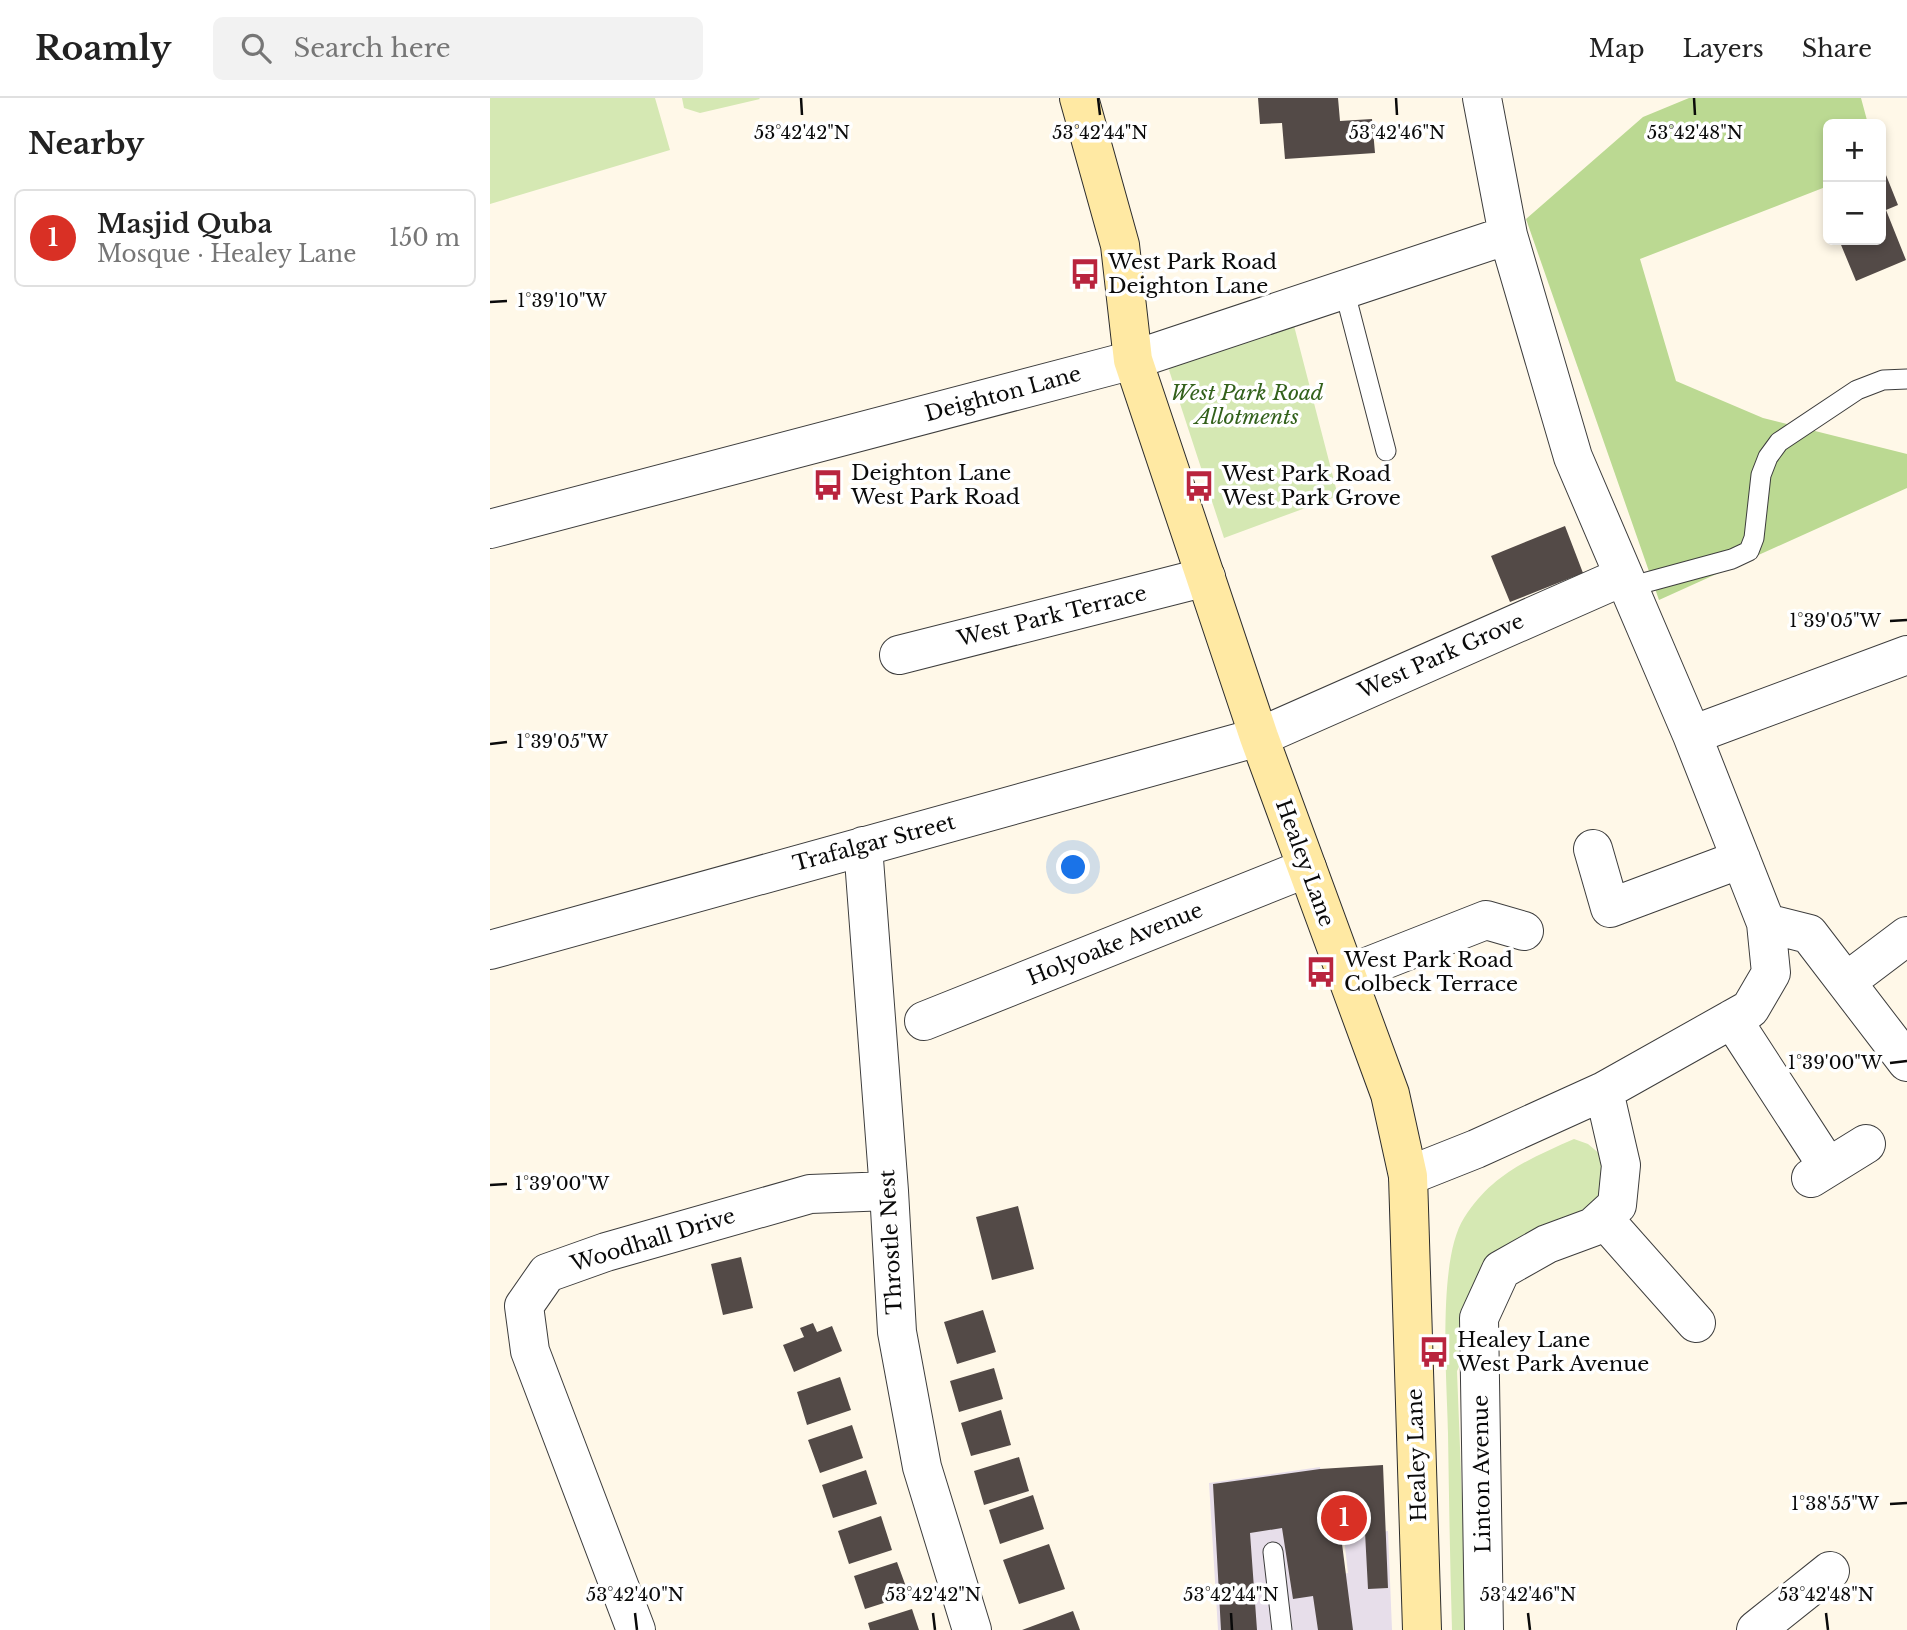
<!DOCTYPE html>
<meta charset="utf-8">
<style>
:root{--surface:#fff;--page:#f2f2f2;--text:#222;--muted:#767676;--line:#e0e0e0;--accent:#d93025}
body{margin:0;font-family:"Libre Baskerville",serif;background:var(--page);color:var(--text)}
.controls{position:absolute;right:21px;top:21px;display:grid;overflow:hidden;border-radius:10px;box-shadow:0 4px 10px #0003}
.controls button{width:63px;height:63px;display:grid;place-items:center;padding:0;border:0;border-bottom:2px solid var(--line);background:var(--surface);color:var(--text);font:35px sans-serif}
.you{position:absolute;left:584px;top:770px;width:24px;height:24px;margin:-18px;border:5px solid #fff;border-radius:50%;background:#1a73e8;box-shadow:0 0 0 10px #1a73e833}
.badge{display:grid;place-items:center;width:46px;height:46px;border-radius:50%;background:var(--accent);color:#fff;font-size:23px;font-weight:700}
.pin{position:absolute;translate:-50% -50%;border:4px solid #fff;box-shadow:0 2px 7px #0006}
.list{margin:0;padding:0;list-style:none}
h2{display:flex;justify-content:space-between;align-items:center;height:91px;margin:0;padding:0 28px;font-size:30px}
h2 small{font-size:23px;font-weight:400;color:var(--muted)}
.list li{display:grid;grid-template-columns:46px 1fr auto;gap:21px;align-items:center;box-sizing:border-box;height:98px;margin:0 14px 14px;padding:0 14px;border:2px solid var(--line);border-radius:10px}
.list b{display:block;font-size:26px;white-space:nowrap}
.list p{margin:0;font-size:23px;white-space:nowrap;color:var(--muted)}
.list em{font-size:23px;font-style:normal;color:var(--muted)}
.icon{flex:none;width:38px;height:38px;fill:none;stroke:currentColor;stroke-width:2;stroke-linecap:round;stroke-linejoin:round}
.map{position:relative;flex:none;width:1417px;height:1532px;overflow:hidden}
header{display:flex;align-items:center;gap:42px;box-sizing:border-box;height:98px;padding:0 35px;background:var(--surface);border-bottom:2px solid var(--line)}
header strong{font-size:33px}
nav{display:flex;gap:38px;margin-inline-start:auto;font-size:24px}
.search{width:490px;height:63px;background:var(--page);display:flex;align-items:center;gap:18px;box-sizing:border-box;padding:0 24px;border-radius:10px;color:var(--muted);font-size:26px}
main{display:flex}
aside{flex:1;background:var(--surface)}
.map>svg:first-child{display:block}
</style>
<header>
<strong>Roamly</strong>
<div class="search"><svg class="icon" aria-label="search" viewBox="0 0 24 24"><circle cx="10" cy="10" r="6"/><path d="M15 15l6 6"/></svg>Search here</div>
<nav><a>Map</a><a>Layers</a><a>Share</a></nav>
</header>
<main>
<aside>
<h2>Nearby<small></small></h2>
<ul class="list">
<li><span class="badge">1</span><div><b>Masjid Quba</b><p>Mosque · Healey Lane</p></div><em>150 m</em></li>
</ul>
</aside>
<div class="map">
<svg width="1417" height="1532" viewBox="0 0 1417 1532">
<rect width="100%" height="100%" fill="#fff8e8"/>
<path fill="#e7deea" d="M830 1369 836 1409 824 1483 858 1475 854 1440 898 1433 902 1532H728L719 1385Z"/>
<path fill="#d5e8b3" d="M0 0H165L180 52 0 106Z
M192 0H269L270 1 210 15 194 10Z
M802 220 848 398 734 440 679 272 689 257Z
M1084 1041 1098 1046 1111 1057 1114 1090 1098 1116 1027 1145 967 1273 976 1503 987 1532H962C960 1466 959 1401 958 1335 957 1283 947 1162 974 1120 1002 1076 1039 1061 1084 1041Z"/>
<path fill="#bbd992" d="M1199 0H1371L1378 26H1338V88L1150 161 1186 283 1273 320 1417 356V390L1169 502 1036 121 1153 19Z"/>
<path fill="#534a47" d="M768 0H848L850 23 882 21 885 55 795 61 792 25 770 26Z
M1394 72 1408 107 1396 112 1416 162 1366 183 1349 142H1391V73Z
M1075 428 1093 475 1020 504 1001 458Z
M528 1108 544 1171 502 1182 486 1119Z
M251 1159 263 1210 233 1217 221 1166Z
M493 1212 506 1254 467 1266 454 1224Z
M323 1225 327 1234 342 1228 352 1253 304 1274 293 1247 314 1239 310 1230Z
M504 1270 513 1301 469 1314 460 1283Z
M350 1279 361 1312 317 1327 307 1294Z
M511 1312 521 1347 481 1358 471 1325Z
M362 1327 373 1360 330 1375 318 1342Z
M529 1359 539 1393 494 1407 484 1373Z
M893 1367 898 1490 878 1491 875 1434 851 1438 863 1532H828L823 1498 803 1501 792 1430 760 1435 767 1532H731L723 1386 830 1371Z
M376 1372 387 1406 343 1420 332 1387Z
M543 1397 554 1431 510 1446 499 1412Z
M391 1418 402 1452 359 1466 348 1433Z
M559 1446 575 1491 529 1506 513 1462Z
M407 1464 419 1497 375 1511 364 1478Z
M422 1511 429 1532H380L378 1525Z
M583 1513 590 1532H532Z"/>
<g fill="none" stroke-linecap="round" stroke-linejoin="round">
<defs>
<path id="service" d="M854 191 896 353
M1139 489 1242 461 1259 453 1264 440 1271 377 1278 359 1289 344 1367 292 1393 282 1417 281
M783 1454 792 1532"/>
<path id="minor" d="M643 262 1018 137
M409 557 716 479
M1202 637 1417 557
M373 748 399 1093 407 1234 432 1369 482 1532
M1103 751 1120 810 1251 761
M1276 825 1319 836 1417 964
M0 852 769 639 1134 478
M856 877 996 822 1034 833
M1356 884 1417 838
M1242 921 1338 1069
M434 923 817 770
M918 1078 986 1051 1114 993 1260 911 1281 875 1276 825 1202 637 1083 359 1018 137 992 0
M1321 1080 1376 1046
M1113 1120 1206 1225
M146 1532 40 1253 34 1208 57 1175 116 1154 320 1096 399 1093
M994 1532 989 1220 1011 1172 1057 1146 1103 1129 1127 1107 1131 1067 1114 993
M1266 1532 1340 1473"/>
<path id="tertiary" d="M0 431 643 262"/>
<path id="secondary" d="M589 0 630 147 643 262 769 639 900 996 918 1078 932 1532"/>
</defs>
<use href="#service" stroke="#3d3d3d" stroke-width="21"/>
<use href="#minor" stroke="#3d3d3d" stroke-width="40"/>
<use href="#tertiary" stroke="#3d3d3d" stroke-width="40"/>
<use href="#secondary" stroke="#2c2c2c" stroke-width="40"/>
<use href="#service" stroke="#fff" stroke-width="19"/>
<use href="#minor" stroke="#fff" stroke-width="38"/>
<use href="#tertiary" stroke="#fff" stroke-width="38"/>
<use href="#secondary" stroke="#ffe9a3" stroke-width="38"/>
</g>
<path fill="none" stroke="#0a0a0a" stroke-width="2.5" d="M311 0 312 17M608 0 610 17M906 0 907 17M1204 0 1205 17M0 204 17 203M1400 523 1417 522M0 646 17 644M1400 965 1417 963M0 1087 17 1086M1400 1406 1417 1405M145 1515 147 1532M443 1515 445 1532M741 1515 742 1532M1038 1515 1040 1532M1336 1515 1338 1532"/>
<defs>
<symbol id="bus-bare" viewBox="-9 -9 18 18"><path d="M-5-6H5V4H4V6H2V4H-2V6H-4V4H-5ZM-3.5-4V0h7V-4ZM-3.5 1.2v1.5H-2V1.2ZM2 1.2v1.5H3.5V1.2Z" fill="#b9243e" stroke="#fff" stroke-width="2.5" paint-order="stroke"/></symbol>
</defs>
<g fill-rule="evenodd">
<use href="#bus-bare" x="573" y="154" width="44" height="44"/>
<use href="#bus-bare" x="316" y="365" width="44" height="44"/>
<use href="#bus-bare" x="687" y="366" width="44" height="44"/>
<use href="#bus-bare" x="809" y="852" width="44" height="44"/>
<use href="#bus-bare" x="922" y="1232" width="44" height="44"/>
</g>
<g text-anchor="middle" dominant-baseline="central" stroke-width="7" stroke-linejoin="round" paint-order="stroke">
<g font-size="21" fill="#0a0a0a" stroke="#fff" text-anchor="start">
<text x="618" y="164">West Park Road<tspan x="618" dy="24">Deighton Lane</tspan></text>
<text x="361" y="375">Deighton Lane<tspan x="361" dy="24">West Park Road</tspan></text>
<text x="732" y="376">West Park Road<tspan x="732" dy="24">West Park Grove</tspan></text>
<text x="854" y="862">West Park Road<tspan x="854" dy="24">Colbeck Terrace</tspan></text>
<text x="967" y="1242">Healey Lane<tspan x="967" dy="24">West Park Avenue</tspan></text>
</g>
<g font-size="21" font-style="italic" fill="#33611c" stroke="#fff">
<text x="757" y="295">West Park Road<tspan x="757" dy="24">Allotments</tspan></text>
</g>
<g font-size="21" fill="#0a0a0a" stroke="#fff">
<text transform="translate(513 296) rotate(-15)">Deighton Lane</text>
<text transform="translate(562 518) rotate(-14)">West Park Terrace</text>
<text transform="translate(951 558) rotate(-24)">West Park Grove</text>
<text transform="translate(384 745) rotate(-15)">Trafalgar Street</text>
<text transform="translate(815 765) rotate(70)">Healey Lane</text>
<text transform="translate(625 846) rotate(-22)">Holyoake Avenue</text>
<text transform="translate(163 1142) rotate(-17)">Woodhall Drive</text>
<text transform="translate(401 1144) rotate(-93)">Throstle Nest</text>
<text transform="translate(927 1357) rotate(-92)">Healey Lane</text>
<text transform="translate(992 1376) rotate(-91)">Linton Avenue</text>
</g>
</g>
<g font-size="18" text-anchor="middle" fill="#0a0a0a" stroke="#fff" stroke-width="7" stroke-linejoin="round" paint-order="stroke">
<text x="312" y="41">53°42'42"N</text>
<text x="610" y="41">53°42'44"N</text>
<text x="907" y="41">53°42'46"N</text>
<text x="1205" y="41">53°42'48"N</text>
<text x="72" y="209">1°39'10"W</text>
<text x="1345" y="529">1°39'05"W</text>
<text x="72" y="650">1°39'05"W</text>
<text x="1345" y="971">1°39'00"W</text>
<text x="72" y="1092">1°39'00"W</text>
<text x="1345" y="1412">1°38'55"W</text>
<text x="145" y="1503">53°42'40"N</text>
<text x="443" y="1503">53°42'42"N</text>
<text x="741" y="1503">53°42'44"N</text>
<text x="1038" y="1503">53°42'46"N</text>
<text x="1336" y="1503">53°42'48"N</text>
</g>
</svg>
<div class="controls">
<button>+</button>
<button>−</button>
</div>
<div class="you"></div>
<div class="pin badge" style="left:854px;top:1420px">1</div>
</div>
</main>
